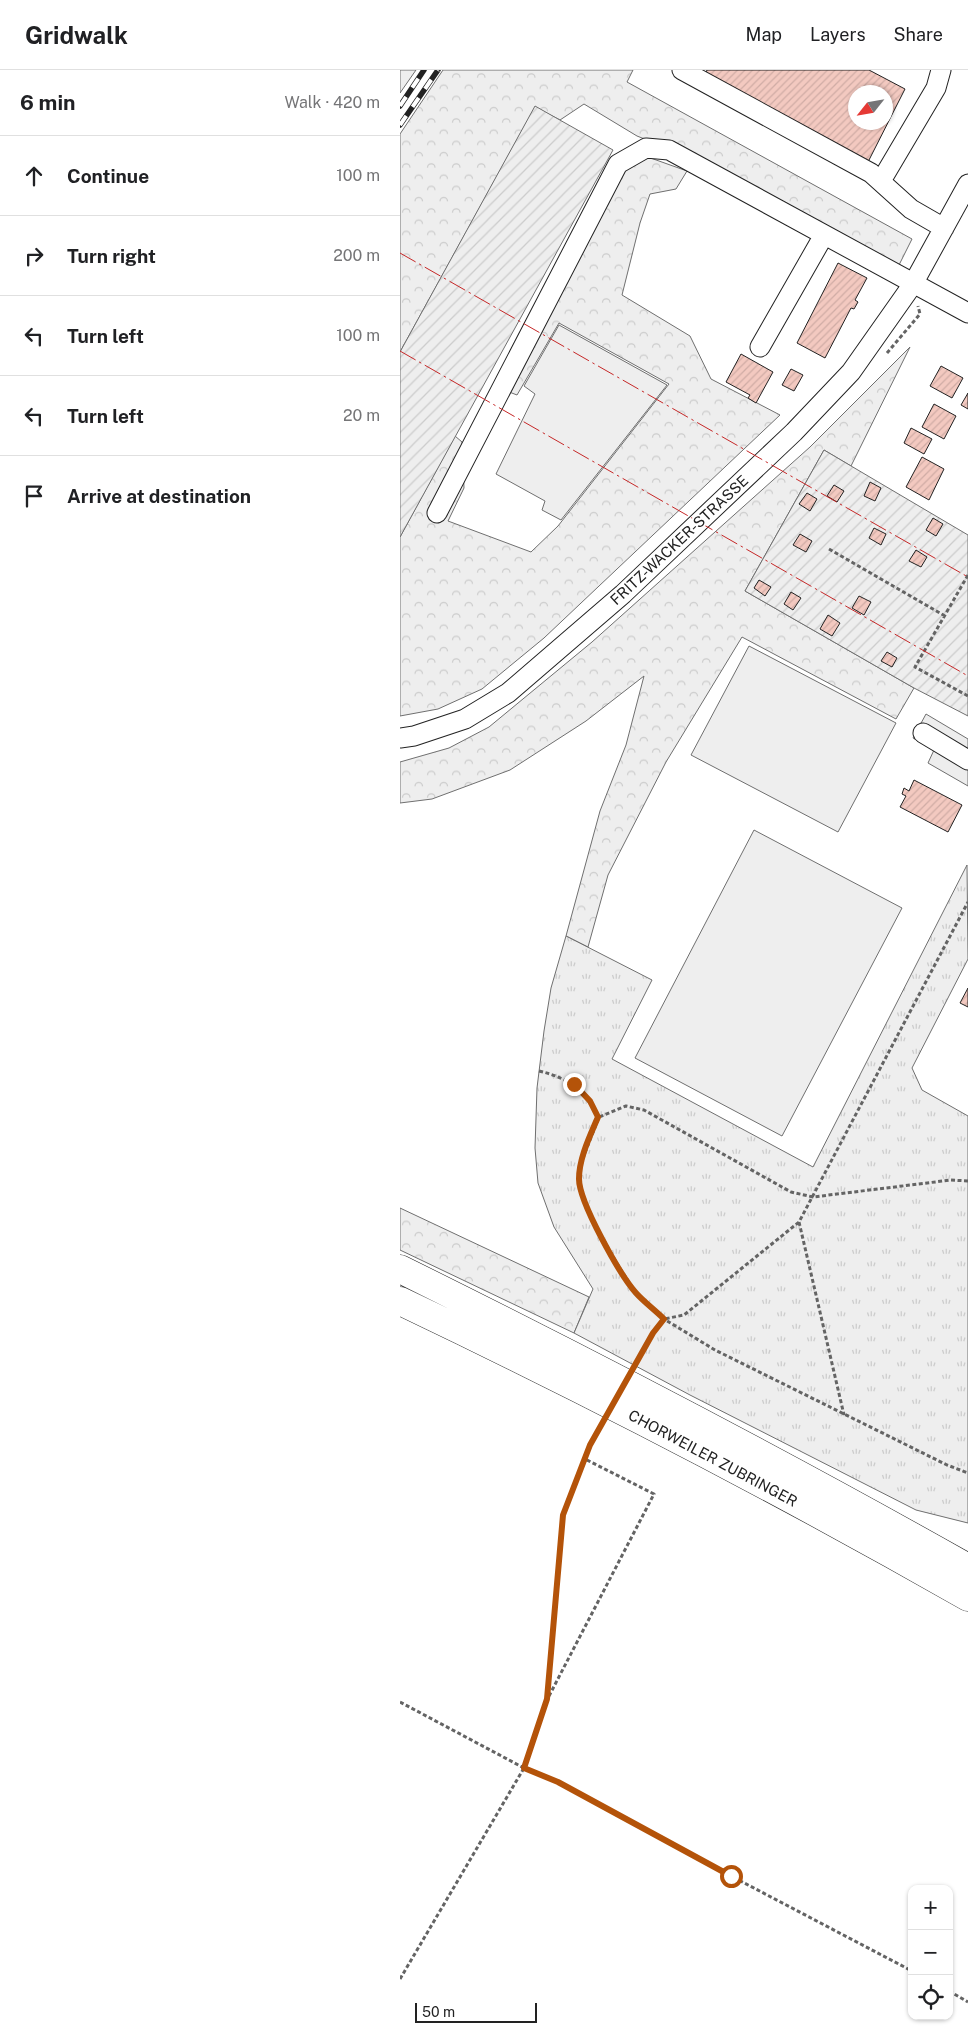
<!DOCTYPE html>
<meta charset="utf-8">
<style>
:root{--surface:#fff;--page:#f6f6f6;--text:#202124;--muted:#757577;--line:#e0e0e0}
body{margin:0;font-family:"Public Sans",sans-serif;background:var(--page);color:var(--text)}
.controls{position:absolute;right:15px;bottom:15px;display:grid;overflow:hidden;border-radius:10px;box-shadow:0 1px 4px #0004}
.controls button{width:45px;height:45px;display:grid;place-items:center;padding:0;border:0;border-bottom:1px solid var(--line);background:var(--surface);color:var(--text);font:25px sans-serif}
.compass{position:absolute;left:448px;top:15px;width:45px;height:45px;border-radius:50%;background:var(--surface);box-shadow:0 1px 4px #0004;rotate:239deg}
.scale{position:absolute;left:15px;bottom:12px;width:122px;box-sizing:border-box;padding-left:5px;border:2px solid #222;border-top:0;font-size:14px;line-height:18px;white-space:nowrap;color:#222;-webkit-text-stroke:4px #fff;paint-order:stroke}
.stop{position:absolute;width:15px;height:15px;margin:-11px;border:4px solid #b45309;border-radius:50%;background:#fff}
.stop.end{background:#b45309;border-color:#fff;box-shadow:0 1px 5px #0008}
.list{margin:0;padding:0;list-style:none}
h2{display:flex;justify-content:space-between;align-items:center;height:65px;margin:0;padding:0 20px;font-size:21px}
h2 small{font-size:16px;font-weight:400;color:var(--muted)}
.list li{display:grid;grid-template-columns:32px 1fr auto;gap:15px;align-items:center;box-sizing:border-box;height:80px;padding:0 20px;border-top:1px solid var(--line)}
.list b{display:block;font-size:19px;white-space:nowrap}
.list em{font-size:16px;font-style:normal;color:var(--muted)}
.icon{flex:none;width:28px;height:28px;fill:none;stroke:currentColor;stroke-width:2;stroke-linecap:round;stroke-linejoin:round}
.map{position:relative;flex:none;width:568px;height:1965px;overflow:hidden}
header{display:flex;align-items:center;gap:30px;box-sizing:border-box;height:70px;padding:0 25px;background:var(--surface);border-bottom:1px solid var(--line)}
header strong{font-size:24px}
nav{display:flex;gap:28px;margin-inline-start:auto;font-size:18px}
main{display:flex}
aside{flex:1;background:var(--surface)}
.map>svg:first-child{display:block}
</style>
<header>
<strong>Gridwalk</strong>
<nav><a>Map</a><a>Layers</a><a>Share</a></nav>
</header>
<main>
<aside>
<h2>6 min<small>Walk · 420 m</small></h2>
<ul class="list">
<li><svg class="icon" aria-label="ahead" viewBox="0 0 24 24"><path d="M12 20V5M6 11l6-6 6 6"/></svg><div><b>Continue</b></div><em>100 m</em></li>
<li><svg class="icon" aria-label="right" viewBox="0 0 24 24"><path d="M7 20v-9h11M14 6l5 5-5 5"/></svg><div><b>Turn right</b></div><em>200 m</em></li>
<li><svg class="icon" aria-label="left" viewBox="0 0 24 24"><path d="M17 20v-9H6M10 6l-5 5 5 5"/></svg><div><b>Turn left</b></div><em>100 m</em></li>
<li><svg class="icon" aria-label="left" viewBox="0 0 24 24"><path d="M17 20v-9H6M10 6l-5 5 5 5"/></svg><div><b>Turn left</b></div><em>20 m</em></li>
<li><svg class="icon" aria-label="arrive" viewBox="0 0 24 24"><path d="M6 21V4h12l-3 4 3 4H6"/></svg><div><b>Arrive at destination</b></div></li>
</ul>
</aside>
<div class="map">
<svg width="568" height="1965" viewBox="0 0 568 1965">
<defs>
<pattern id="forest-crowns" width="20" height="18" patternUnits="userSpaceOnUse" patternTransform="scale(1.25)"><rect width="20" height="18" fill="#eee"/><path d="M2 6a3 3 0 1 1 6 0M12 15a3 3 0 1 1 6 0" fill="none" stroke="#ccc"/></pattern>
<pattern id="park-tufts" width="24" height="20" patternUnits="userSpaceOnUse" patternTransform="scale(1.25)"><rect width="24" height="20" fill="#eee"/><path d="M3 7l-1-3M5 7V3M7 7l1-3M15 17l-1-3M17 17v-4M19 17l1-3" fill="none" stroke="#ccc"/></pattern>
<pattern id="garden-furrows" width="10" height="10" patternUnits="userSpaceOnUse" patternTransform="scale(1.25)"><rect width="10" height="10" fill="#eee"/><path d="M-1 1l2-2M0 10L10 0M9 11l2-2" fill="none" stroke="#ccc"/></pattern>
<pattern id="building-hatch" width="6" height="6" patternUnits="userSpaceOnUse" patternTransform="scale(1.25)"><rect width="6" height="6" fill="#f3c9c0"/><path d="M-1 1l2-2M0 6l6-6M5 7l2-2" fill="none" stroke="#d0aca5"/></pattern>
</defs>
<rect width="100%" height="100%" fill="#fff"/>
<path fill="#eee" stroke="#6f6f6f" d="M0 0H16L0 23Z
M159 255 267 315 161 450 142 440 145 431 96 404 135 324 124 316Z
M349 576 496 653 438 762 291 685Z
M354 760 502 838 382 1066 235 988Z"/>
<path fill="url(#forest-crowns)" stroke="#6f6f6f" d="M43 0H233L227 12 512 169 498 197 285 85 237 66 184 34 160 50 135 37 0 282V64Z
M245 86 287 101 276 119 250 124 240 153 222 225 290 266 311 309 380 345 144 568 82 619 38 639 0 646V467L55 366 62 372 64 418 48 451 131 482 158 456 269 314 159 253 117 325 104 320 222 98Z
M510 277 451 396 424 380 345 521 514 618 496 649 342 567 266 692 208 805 188 877 166 866 200 741 226 675 244 606 186 651 110 700 32 729 0 733V692L49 678 89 657 192 572 410 377Z
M0 1138 189 1227 174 1263 0 1180Z"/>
<path fill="url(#park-tufts)" stroke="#6f6f6f" d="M567 795 568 889 512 998 522 1020 568 1046V1453L516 1440 290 1325 174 1263 193 1219 154 1157 138 1113 135 1078 137 1018 144 961 151 918 166 866 252 910 212 989 413 1097Z"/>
<path fill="url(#garden-furrows)" stroke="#6f6f6f" d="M135 36 213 80 0 467V282Z
M424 380 568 465V646L514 618 345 521Z"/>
<path fill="#ededed" stroke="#6f6f6f" d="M526 644 568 669V716L528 693 534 680 513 668Z"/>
<path fill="url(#building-hatch)" stroke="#222" fill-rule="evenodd" d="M307 0H469L505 19 468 92 303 8ZM456 22H486V52H456Z
M438 193 467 208 455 230 458 232 454 239 451 238 425 288 397 273Z
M341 284 373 302 356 333 348 328 350 325 326 312Z
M541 296 563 308 552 328 530 316Z
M391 299 403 305 394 321 382 315Z
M568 323V339L561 335Z
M534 334 556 346 544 369 522 357Z
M511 358 532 369 524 384 504 373Z
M522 387 544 399 529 430 506 417Z
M470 412 481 418 475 431 464 426Z
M434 415 444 421 437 432 427 426Z
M407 423 417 429 410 441 399 434Z
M533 448 543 454 536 466 526 460Z
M474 458 486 464 481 475 469 468Z
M400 464 412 471 406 482 393 475Z
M516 480 527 487 521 497 509 491Z
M359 510 371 517 365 526 354 518Z
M391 522 401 528 393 540 384 534Z
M459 526 471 532 464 545 452 538Z
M428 545 440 553 432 566 420 559Z
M487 582 497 588 492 597 481 591Z
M514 710 562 735 548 762 500 737 506 726 502 724 504 718 509 721Z
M568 918V937L560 933Z"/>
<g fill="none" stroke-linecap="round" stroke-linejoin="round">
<defs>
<path id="minor" d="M282 0 471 103 511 139 544 158
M481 111 536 18 541 0
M360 277 424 165
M37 443 218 94 246 78 269 80 568 243
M523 663 568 690
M0 668 14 666 65 649 108 623 223 524 394 362 451 302 513 214 568 114"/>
<path id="highway" d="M0 1199C192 1294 382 1393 568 1498
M0 1231C193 1323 382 1421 568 1527"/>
</defs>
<use href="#minor" stroke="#222" stroke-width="21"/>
<use href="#highway" stroke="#222" stroke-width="29"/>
<path stroke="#646464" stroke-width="3" stroke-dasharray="4 2.5" stroke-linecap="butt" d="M487 283 520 244 518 236
M429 479 545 546
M568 505 515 597 568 626
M139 1001C169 1008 183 1020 199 1047
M568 1111 551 1110 413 1127 391 1122 244 1040 226 1036 199 1047 181 1093 179 1111 187 1140 216 1192 235 1222 264 1249 315 1280 547 1395 568 1403
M399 1152 444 1345
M253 1263 264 1249 284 1245 399 1152 568 832
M149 1626 254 1424 185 1389
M0 1632 124 1698 158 1712 331 1806 512 1901
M0 1909 124 1698 147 1629 163 1445 190 1375
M549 1921 568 1932"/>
<use href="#minor" stroke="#fff" stroke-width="19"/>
<use href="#highway" stroke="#fff" stroke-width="28"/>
<defs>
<path id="rail" d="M0 36 24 0
M0 55 38 0"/>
</defs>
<use href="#rail" stroke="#222" stroke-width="5.5"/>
<use href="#rail" stroke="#fff" stroke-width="4" stroke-dasharray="11" stroke-linecap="butt"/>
<path stroke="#646464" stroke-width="3" stroke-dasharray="4 2.5" stroke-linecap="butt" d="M190 1375 253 1263"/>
<path stroke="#c62828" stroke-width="1" stroke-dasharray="18 4 2.5 4" stroke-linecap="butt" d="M0 183 568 507
M0 281 568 606"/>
</g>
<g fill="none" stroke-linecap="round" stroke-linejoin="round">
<path stroke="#b45309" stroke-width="6" d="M174 1014 190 1031 198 1047C190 1066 179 1088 179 1109 179 1132 220 1205 236 1223 244 1232 255 1240 264 1249L253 1263 190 1375 163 1445 147 1629 124 1698 158 1712 331 1806"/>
</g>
<g text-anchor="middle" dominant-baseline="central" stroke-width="4" stroke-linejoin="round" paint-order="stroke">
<g font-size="15" fill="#222" stroke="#fff">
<text transform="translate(279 470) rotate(-43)">FRITZ-WACKER-STRASSE</text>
<text transform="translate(313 1388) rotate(28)">CHORWEILER ZUBRINGER</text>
</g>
</g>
</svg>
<div class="controls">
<button>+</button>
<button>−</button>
<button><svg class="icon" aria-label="locate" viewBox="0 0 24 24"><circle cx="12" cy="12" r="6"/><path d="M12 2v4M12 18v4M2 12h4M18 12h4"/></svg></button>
</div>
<svg class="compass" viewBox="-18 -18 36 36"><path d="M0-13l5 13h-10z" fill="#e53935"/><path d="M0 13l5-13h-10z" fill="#757577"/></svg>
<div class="scale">50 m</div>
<div class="stop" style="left:331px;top:1806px"></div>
<div class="stop end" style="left:174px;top:1014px"></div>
</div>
</main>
